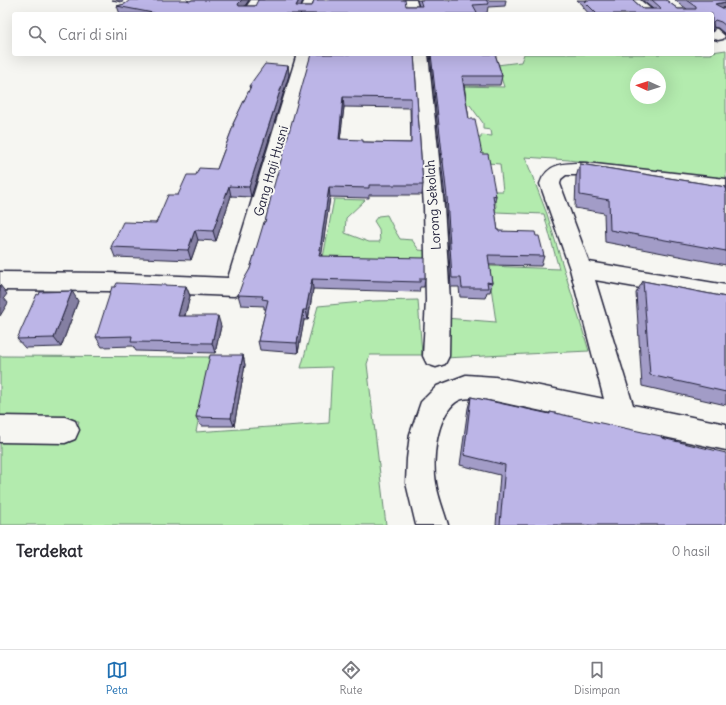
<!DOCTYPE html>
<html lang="id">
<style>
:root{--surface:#fff;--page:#f2f2f3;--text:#2b2b33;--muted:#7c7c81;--line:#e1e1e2;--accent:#1f6fb2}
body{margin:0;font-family:Delius,sans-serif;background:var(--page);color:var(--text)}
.compass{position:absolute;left:630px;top:68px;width:36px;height:36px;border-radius:50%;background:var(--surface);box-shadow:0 4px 16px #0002;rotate:273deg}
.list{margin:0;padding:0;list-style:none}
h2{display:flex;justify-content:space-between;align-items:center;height:52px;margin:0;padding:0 16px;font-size:17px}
h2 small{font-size:13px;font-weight:400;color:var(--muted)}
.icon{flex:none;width:22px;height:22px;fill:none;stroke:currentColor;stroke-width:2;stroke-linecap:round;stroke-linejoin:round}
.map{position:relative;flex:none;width:726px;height:525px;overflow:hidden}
.search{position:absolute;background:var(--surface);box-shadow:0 4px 16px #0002;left:12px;right:12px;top:12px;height:44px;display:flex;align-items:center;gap:10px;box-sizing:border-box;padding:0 14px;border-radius:4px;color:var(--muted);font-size:15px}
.sheet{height:124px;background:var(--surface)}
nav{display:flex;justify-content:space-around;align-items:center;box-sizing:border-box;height:56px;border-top:1px solid var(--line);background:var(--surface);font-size:11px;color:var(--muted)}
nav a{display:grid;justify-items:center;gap:2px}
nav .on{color:var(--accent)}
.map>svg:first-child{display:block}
</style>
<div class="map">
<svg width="726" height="525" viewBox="0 0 726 525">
<rect width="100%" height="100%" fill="#f6f6f2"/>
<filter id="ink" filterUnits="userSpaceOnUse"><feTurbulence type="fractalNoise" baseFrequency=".025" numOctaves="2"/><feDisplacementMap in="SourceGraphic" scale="8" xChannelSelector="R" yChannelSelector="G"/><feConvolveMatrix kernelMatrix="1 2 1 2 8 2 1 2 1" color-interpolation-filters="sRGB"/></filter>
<g filter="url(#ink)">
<path fill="#b3ebae" stroke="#6a8674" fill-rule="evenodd" d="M726 50V180L568 160 525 157 547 214 589 351 444 358 445 318 496 322 488 266 559 269 544 214 496 212 494 221 496 206 494 191H503L500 164 475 162 473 139 481 138V135L492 136 491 130 483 129V123L470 105 460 103 459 86 504 87 497 65 521 62 524 54H712V52ZM636 74H660V98H636Z
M334 199 365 200 346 218 345 233 369 242H380L379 229 374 221 378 216 387 215 394 229 400 239 412 240 419 250 429 251 430 267 322 263Z
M418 300 422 355H370L367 364 386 525H0V439L74 440 79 421H0V356L211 357 196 432 329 423 332 367 301 368 318 306 374 301Z"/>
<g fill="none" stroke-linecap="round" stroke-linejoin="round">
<defs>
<path id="minor" d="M251 0H263L255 14H241Z
M305 0H317L312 14H298Z
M404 0H416L420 14H406Z
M626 0H640L657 14H642Z
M712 28 717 29 725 36 723 39 718 40 712 38Z
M297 54H311L310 65 251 278 242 293 234 296 108 291 0 290V272L108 273 228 278Z
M414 54H428L444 207 450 300 449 356 445 364 436 367 427 364 423 356 426 300 424 207Z
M586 163 726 179V191L586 175H566L561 179 560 184 589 262 726 285V303L595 280 633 405 726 424V450L495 401C484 400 465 395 456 402 436 417 432 460 436 483 438 497 444 511 448 525H416L406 483 407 459 410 434 421 402 437 386 466 375 495 377 604 399 570 269 540 184C547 162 566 163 586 163Z
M0 416 65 417 75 421 79 430 75 439 65 443 0 442Z"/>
</defs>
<use href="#minor" stroke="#22223b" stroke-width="3"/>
<use href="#minor" fill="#f6f6f2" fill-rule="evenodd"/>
</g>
<path fill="#a29cc7" stroke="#22223b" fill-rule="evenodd" d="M112 0H124L121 2Z
M192 0H249L245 6H255L303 0 301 6H419L417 0H506L505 6 488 7 487 13 478 14H120L117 6 125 4 190 1Z
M577 0H633L643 9H653L642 0H666L678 9H687L675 0H726L722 8 726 10V34H725L718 28 713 27 714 30 712 33V14H589L583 7V5Z
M414 54 423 185 422 195H369V198L330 197 321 256 425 278 424 287H420L419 292 313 289 308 320H304L298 353 260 350 258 341 266 309H264V306L241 305 238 295 250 269 265 222 311 56ZM344 107 410 108 411 143 363 142 340 139Z
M430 54H495L502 76 500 85H464L469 119 496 196 494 205 498 231 536 236 544 256 541 266 489 265 492 283 490 292H487L485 298 460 297 459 287H451L446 207Z
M288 66 289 75 251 197 231 196 216 241 198 240 191 260 115 257 111 247 156 223 178 195 217 169 233 127V124L250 89 249 86Z
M580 164 726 187V265L605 242 604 213 575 208 576 177Z
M643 281 726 297V405L642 386 636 293Z
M186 286 190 296 185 316 221 326 215 353 136 351 133 346 102 347 96 337Z
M78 301 61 347 25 348 17 339Z
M243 355 245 365 234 426H201L196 417Z
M471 397 549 414 550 412 662 438 726 525H496L500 475 460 465 468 408Z"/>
<path fill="#847fa2" stroke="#22223b" d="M242 0H249L240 13 238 4Z
M299 0H303L298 14 296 6Z
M726 2V7L713 10 715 4Z
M288 66 289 75 251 197 249 187Z
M343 97 344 107 339 149V139Z
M229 186 231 196 216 241 213 231Z
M329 187 330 197 320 266 319 256Z
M195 230 198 240 191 260 188 250Z
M312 279 313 289 308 320 306 310Z
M0 285 7 294 4 298 8 303 0 316Z
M186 286 190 296 182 326 178 316Z
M72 291 78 301 61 347 54 338Z
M303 310 304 320 298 353 297 343Z
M218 316 221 326 215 353 212 343Z
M243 355 245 365 234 426 231 418Z"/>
<path fill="#bcb5e7" stroke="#22223b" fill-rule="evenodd" d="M130 0H186L190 1 192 0H242L238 4 239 6H255L258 0H299L296 6H312L314 0H405L406 6H422L420 0H486L489 4 473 5 478 14H158L117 6 125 4Z
M586 0H633L643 9H661L660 7 652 0H666L678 9H696V7L686 0H726V2L715 4 726 10V26L721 22 715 20 713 22 714 30H712V14H597L584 1H587Z
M311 54H414L423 185H369V188L329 187 319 256 425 258V278H420V282L312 279 306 310H303L297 343 258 341 268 300 262 299 263 296 238 295 243 281 250 269 264 222H265L273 189ZM343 97 411 98V143L363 142V140L339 139Z
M431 54H495L502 76H462L469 119H475L482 154H488L496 196 493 195 498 231 535 232 536 236H539L544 256 488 255 492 283 487 282 488 288H462L461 278H452L447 197Z
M265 64 288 66 249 187 229 186 213 231 195 230 188 250 111 247 123 222 156 223 168 195H178L187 175H196L199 168 217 169 234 124H233L251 86H249Z
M580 164 726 187V251L610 230 609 200 580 195Z
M643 281 726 297V392L650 375Z
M117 283 186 286 178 316H218L212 343 131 342 132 336 96 337 112 287H115Z
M72 291 54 338 17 339 37 294 39 295 40 292Z
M210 355H243L231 418 196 417Z
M471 397 550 414V412L661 436 662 438 726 453V525H500L505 465 464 455Z"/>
</g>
<g text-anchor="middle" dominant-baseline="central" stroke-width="4" stroke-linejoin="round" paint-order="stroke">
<g font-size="13" fill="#22223b" stroke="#f6f6f2">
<text transform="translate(271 171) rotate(-74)">Gang Haji Husni</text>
<text transform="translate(433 205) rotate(-94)">Lorong Sekolah</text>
</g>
</g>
</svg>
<svg class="compass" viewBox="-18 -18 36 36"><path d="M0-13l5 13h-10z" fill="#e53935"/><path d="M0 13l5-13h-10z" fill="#7c7c81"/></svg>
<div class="search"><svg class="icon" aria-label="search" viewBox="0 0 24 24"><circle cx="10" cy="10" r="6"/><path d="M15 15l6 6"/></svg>Cari di sini</div>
</div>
<section class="sheet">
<h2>Terdekat<small>0 hasil</small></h2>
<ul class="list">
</ul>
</section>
<nav>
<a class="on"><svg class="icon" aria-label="map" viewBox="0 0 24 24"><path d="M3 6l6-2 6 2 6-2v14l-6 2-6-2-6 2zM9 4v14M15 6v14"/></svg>Peta</a>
<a><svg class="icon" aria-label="directions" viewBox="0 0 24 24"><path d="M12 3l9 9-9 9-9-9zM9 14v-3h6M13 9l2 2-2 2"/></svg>Rute</a>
<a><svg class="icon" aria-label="saved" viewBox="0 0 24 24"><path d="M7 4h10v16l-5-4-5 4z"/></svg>Disimpan</a>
</nav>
